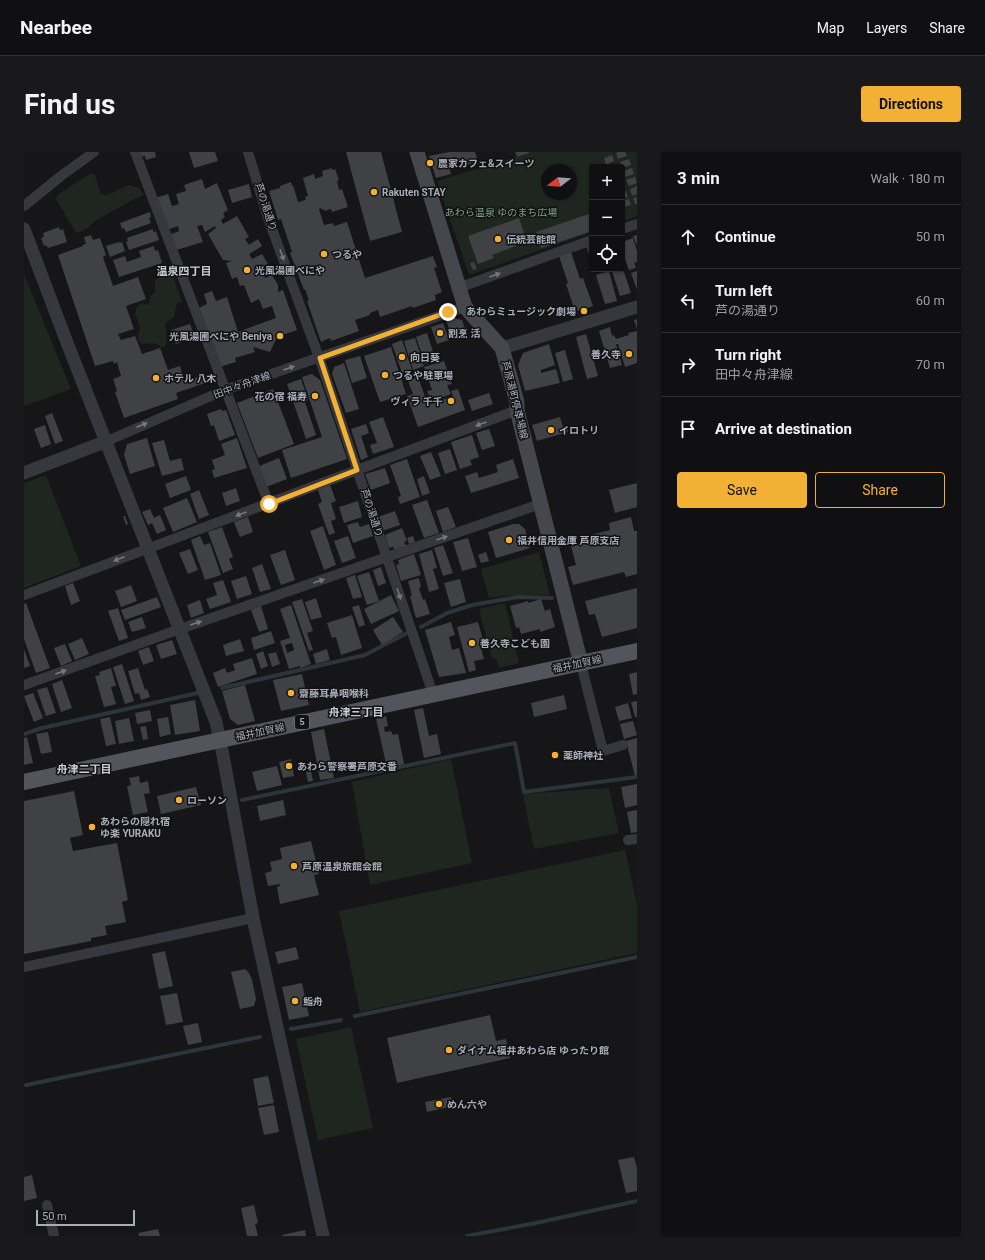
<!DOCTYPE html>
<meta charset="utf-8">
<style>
:root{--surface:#101012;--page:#19191b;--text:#f1f3f6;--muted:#9c9d9f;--line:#303032;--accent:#f2b134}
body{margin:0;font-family:Roboto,"Noto Sans JP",sans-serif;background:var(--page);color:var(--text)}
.controls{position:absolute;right:12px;top:12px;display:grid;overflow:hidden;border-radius:4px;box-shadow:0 1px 3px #0004}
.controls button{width:36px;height:36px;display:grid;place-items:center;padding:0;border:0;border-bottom:1px solid var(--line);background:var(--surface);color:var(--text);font:20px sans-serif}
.compass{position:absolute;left:517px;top:12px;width:36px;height:36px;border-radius:50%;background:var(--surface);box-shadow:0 1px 3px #0004;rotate:253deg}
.scale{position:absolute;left:12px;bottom:10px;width:99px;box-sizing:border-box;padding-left:4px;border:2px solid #a8adb8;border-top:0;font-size:11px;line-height:14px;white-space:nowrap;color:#a8adb8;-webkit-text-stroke:3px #111113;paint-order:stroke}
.stop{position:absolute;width:12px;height:12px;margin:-9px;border:3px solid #f2b134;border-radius:50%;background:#fff}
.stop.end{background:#f2b134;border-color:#fff;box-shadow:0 1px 4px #0008}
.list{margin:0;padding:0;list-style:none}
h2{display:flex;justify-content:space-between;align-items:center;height:52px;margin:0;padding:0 16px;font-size:17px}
h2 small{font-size:13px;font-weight:400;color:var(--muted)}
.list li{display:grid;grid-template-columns:26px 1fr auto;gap:12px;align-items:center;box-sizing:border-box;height:64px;padding:0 16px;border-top:1px solid var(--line)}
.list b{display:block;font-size:15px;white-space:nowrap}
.list p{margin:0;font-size:13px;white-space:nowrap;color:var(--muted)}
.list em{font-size:13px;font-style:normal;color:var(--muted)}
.actions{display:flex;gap:8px;padding:12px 16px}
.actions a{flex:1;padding:9px 0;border:1px solid var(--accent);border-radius:4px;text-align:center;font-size:14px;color:var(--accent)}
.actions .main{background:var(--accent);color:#111}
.icon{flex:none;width:22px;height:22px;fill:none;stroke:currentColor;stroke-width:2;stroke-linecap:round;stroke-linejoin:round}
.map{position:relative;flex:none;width:613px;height:1084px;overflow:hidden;border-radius:4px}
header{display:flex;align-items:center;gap:24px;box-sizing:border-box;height:56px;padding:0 20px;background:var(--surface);border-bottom:1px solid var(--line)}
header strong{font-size:19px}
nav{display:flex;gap:22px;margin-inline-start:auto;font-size:14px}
.intro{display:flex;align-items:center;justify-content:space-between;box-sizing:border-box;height:96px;padding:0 24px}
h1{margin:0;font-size:28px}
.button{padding:10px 18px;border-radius:4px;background:var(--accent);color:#111;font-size:14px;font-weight:700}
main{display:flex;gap:24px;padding:0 24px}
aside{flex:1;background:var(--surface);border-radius:4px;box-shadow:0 1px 3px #0004}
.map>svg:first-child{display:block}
</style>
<header>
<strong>Nearbee</strong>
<nav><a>Map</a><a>Layers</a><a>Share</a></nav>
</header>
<div class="intro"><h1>Find us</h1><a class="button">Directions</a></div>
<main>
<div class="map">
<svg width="613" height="1084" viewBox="0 0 613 1084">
<rect width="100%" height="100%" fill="#161618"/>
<path fill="#1e261f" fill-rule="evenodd" d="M490 0H613V64L598 70V15H568V80L445 123 413 29 492 5ZM523 18H547V42H523Z
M67 21 71 23 77 42 83 43 105 33 115 36 120 43 114 45C100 53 86 60 73 68 64 74 63 79 52 81L32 47 35 42Z
M144 121 147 122 150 127 158 150 153 151 150 165 141 172 143 188 142 193 138 196C129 187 126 194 116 191L114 187 116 174 111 162 113 155 117 151 125 153 126 145 131 140V128L140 122Z
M0 122 47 237 0 254Z
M22 323 57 414 0 436V331Z
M515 400 526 443H491L465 446 457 417Z
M481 451 495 511 475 516 472 506 468 507 455 457Z
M427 607 448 711 346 733 328 630Z
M585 636 595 681 510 697 499 642Z
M601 698 613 752V801L336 860 315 759Z
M327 875 349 976 294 988 272 887Z"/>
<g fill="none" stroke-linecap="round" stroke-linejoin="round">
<path stroke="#2c353c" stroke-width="4" d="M397 475 423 461 448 453 494 445 528 446
M198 536 341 503 383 481
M0 582 18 576 178 540
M218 648 491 591 500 640 613 625
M331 864 613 805
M267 877 317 868
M2 933 236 885
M443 1084 512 1071 613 1049"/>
</g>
<path fill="#404145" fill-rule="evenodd" d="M114 0H131L132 5 122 8 121 4 115 5Z
M165 0H191L194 9 170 16Z
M322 0H357L378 80 346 89Z
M425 0H451L454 9 440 14 439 10 434 11 432 5 423 8 427 22 412 26 405 4Z
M492 0H505V1L493 5Z
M595 0H601L603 4 594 7 592 1Z
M588 3 590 9 582 13 580 6Z
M605 7 607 13 598 16 596 10Z
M592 12 593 15H583Z
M308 16V18L311 17 315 28 313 29 315 38 318 37 324 55 308 60 307 57 300 59V57L298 58 297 56 295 57 300 73 309 71 310 74 323 70 341 126 409 104 413 115 410 116 418 140 411 143 412 148 389 156 388 154 356 165 354 158 346 161V163L331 168 335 179 307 189 306 186 297 190 283 149 285 148 281 137 280 138 266 101 268 100 257 67 254 68 245 39 256 36V34L267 30 268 34 269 33 274 50 282 48 281 45 284 44 279 26 290 22 291 27 299 24 298 19Z
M608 16 610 22 601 25 599 19Z
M611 25 613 31 605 34 602 28Z
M178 27 181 37 193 31 204 58 199 61 201 65 197 68 199 72 213 64 225 85 221 87 225 93 234 87 238 94 225 102 228 107 238 102 244 112 238 115 242 122 240 123 241 126 248 123 254 133V140L259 138 273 178 253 185 246 200 229 195 231 200 211 206 212 210 195 215 175 156 183 152 180 142 188 139 192 149 203 145 214 180 252 166 248 154 239 157 235 147 227 151 220 133 216 134 213 125 208 127 202 111 208 109 199 108 184 82 192 76 191 74 181 80 178 73 173 74 179 90 149 99 145 83 155 79 154 74 143 78 131 46 144 42 148 54 155 52 152 42 162 39 160 33Z
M225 32 228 45 208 51 204 38Z
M613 34V42L608 44 606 37Z
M602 39 604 45 598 47V40Z
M613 45V52H611L609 46Z
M605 47 607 53 598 56V49Z
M126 60 127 66H125L127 71 102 80 100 76 98 77 96 71Z
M568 61V79L517 96 512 80Z
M495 66 503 90 468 103 470 106 454 112 444 84Z
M35 75 36 78 39 77 43 90 24 96 22 93 20 94 17 86 20 85 19 81Z
M129 77V80L132 79 135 88 105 98 102 90 104 89 103 86Z
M67 83 69 88 76 86 82 103 79 105 89 134 114 125 122 147 102 154 110 177 94 182 97 188 111 184 118 202 136 196 144 218 156 214 160 229 182 223 184 230 152 241 154 247 100 266 91 240 93 239 89 227 97 224 93 210 90 212 89 209 71 214 34 103 59 94 58 93 62 92 60 85Z
M613 83V94L609 84Z
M609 86 613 99V110L610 111 612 116 605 118 598 99V90Z
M95 90 96 91 98 90 101 99 86 105 82 94Z
M568 91V111L562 93Z
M130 94 131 99 134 98 138 111 95 125 89 108 101 104 103 110 117 105 115 99Z
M547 100 556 127 559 126 569 154 554 159 553 155 550 156 542 132 544 131 535 104Z
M450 110 453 117 449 118 446 111Z
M593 117H599L607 141 596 144 588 119Z
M585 119 593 149 581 152 572 123Z
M613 119V138L607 121Z
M430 166 438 168 442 180 428 185 422 168Z
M613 167V177L610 168Z
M419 171 425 188 413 192 407 175Z
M166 172 171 185 152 192 147 178Z
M586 175 588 184 590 183 592 187 605 183 604 181 613 179V211L601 215 594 192H592L598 213 586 216 575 179Z
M403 181 412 209 401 212 392 185Z
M562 182 574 224 563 227 552 185Z
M391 186 400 214 389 218 380 189Z
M378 188 388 218 378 221 368 192Z
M525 192 531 213 517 218V221L532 217 536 231 501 239 494 213 499 201Z
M367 195 382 242 356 250 340 204Z
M541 198 549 227 539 230 531 201Z
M336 204 343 226 328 231 321 208Z
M420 209 428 232 423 233 427 242 413 247 412 244 406 246 403 239 408 238 400 215Z
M320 211 335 257 322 261 308 222 310 215Z
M288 222 296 228 323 307 267 326 258 298 298 285 278 225Z
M394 225 404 253 429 244 427 239 434 237 441 258 394 275 383 244 389 242 384 229Z
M277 227 284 248 281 250 292 283 282 287 263 232Z
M249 237 270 292 234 306 213 251Z
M465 241 469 252 448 259 444 248Z
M197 257 198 259 202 258 211 283 195 289 190 273 187 274 183 262Z
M28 261 39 289 31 292 21 264Z
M359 265 370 295 349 302 346 293 353 291 345 270Z
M536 265 539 275 543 274 544 280 513 289 508 273Z
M342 272 345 281 337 284 344 305 337 308 327 277Z
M21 273 27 292 17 296 10 277Z
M465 277 471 294 458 298 452 281Z
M448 283 455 305 446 308 448 313 436 317 427 290Z
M123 286 131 314 106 322 100 303 103 292Z
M213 286 223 316 190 326 188 318 191 317 188 308 201 303 197 292Z
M140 288 146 309 157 306 160 318 138 324 128 291Z
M426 297 433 318 421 322 414 301Z
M407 300 417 324 406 328 396 304Z
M255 306 263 327 242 335 233 315Z
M383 307 396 345 376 352 374 345 377 344 366 313Z
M489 307 495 326 447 341 441 324 453 320 455 326 474 320 472 313Z
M361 316 366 331 347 338 341 322Z
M162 324 167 338 146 346 141 332Z
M400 324 406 341 398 344 393 327Z
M305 330 312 349 307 351 312 367 307 369 311 381 305 383 294 352 298 350 293 335Z
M613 331V355L591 361 585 338Z
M212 336 216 349 202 354 198 341Z
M175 338 185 363 175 367 166 342Z
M163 346 173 370 149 380 139 356Z
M403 348 415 381 400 386 388 353Z
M334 349 338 365 320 371 315 355Z
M424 355 432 375 419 380 412 359Z
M126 357 130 366 136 363 142 378 133 382 128 371 124 373 118 360Z
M371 359 376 373 358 379 354 365Z
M99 364H101L104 372 102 373Z
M224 365 229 380 216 385 210 370Z
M607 365 610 379H613V422L602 425 600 420 549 433 544 415 552 413 547 394 560 390 559 385 586 378 585 371Z
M334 370 336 375 345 372 349 384 329 391 323 373Z
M489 372H495L501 377 506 396 472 406 464 380Z
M299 374 312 413 300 418 286 379Z
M198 375 209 405 205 407 209 417 199 421 184 380Z
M378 376 383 389 380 390 382 394 371 398 369 395 365 396 361 383Z
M176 384 180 393 186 391 197 423 181 428 167 388Z
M324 384 332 406 318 411 310 389Z
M389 384 391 390 385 392 383 386Z
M444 386 453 415 438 419 429 390Z
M419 393 429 421 419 424 410 396Z
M166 397 174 418 164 422 155 401Z
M261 398 271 428 257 433 246 403Z
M408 398 413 416 409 417 415 437 405 440 395 402Z
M462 400 465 409 457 411 454 403Z
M390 402 397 423 377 429 372 413 375 412 374 408Z
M238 412 247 437 236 440 228 416Z
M357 415 362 431 354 434 349 418Z
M345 420 355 449 343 453 333 424Z
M331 423 338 445 329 447 322 426Z
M222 424 228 442 213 447 207 429Z
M395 426 397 435 395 436 399 448 401 447 406 462 392 466 386 444H388L384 429Z
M436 427 442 450 427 455 420 431Z
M199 428 207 450 186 457 182 447 193 443 189 431Z
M49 431 56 449 47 453 41 434Z
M107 433 113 449 97 455 91 439Z
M613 436V476L578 485 571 462 565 463 561 449Z
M367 443 375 459 347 472 340 457Z
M133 445 137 455 101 468 97 458Z
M292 446 298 465 287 468 281 450Z
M278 447 289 479 283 481 289 498 285 499 268 450Z
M517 447 521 459 526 457 531 475 516 480V477L497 482 495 475 492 476 486 454 504 449V451Z
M176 448 180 461 167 466 163 453Z
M2 451 26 516 12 521 0 487V452Z
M267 453 287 512 276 516V514L265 517 256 489 266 486 256 457ZM268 491 270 498 263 501 261 493Z
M335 453 341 473 335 475 328 455Z
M237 454 244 477 235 480 227 458Z
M94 456 104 486 95 489 84 459Z
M328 463 338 496 317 503 312 485 308 486 303 471Z
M118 465 122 476 108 480 104 470Z
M369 465 379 480 358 493 349 478Z
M427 470 431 483 425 485 428 498 435 496 442 521 415 525 401 478Z
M454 470 461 495 457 496 460 507 450 509 452 518 445 520 433 475Z
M247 479 251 491 230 498 227 486Z
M58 486 65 502 51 508 44 492Z
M216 487 220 499 202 504 199 493Z
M148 488 153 502 137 507 132 493Z
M41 492 48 509 37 514 30 496Z
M125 495 130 509 119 513 114 499Z
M0 497 6 514 0 516Z
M303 497 306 508 292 512 289 502Z
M239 499 244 514 237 517 232 502Z
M252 500 256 512 248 515 244 502Z
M228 506 233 522 194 535 189 521 201 516 203 521 211 518 209 512Z
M98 512 110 549 101 552 89 515Z
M87 516 92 534 87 535 92 552 80 555 71 524 76 523 75 520Z
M114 516 121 538 123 537 126 545 117 548 115 541 111 542 104 519Z
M613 520V542L609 543 605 522Z
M278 522 285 553 257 559 249 528Z
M38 528 48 556 37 560 28 532Z
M221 533 231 569 214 573 206 567 198 539Z
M23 535 32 561 22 564 13 538Z
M9 541 19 566 10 570 0 544Z
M540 543 543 557 510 565 507 551Z
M171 548 176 579 151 583 146 553Z
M613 549V565H611L607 550Z
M604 551 608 566 595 569 591 555Z
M399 556 405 584 413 582 417 602 400 606 390 558Z
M126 558 128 569 113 572 111 561Z
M362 564 364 574 360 575 361 580 367 579 369 583 374 582 380 612 363 616 352 567Z
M86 565 92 592 82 594 76 567Z
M144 565 147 582 136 585 133 567Z
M105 566 110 589 95 592 91 569Z
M609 569 613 583 600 587 596 572Z
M122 574 124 587 119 588 116 575Z
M300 577 310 626 296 628 287 580Z
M24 580 28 600 17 602 12 582Z
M3 585 9 611 0 613V586Z
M613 586V623L611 624 602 589Z
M267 607 270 624 259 626 255 610Z
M253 614 258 633 233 639 228 620Z
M287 619 289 629 284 630 282 620Z
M115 624 116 631 124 629 126 641 120 642 124 660 109 663 103 634 107 633 105 626Z
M613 632V653L601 656 597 635Z
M172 635 177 653 137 662 133 644Z
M50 639 59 683 46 686 49 699 93 691 104 748 98 750 102 770 81 774 83 783 67 786V789L0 802V649Z
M259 648 262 663 236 669 233 654Z
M613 658V680L607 681 603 660Z
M287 689 295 722 290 723 295 743 256 752 253 735 256 734V732L244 734 241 721 248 719 246 710 258 707 256 696Z
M272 795 275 807 254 812 251 800Z
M141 799 149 834 135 837 128 802Z
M221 817 225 821 228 828 232 847 230 854 216 857 207 820Z
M278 831 285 864 265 868 258 835Z
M153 841 159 870 142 873 136 844Z
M466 863 472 889 482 887 486 906 373 931 363 886Z
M174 871 178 890 164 893 159 874Z
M244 924 250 951 234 954 229 927Z
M427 945 429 954 403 960 401 950Z
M250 953 255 980 240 983 234 956Z
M610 1005 613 1016V1039L602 1041 594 1008Z
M8 1023 13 1046 0 1049V1025Z
M230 1053 234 1071 231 1072 234 1084H223L217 1056Z
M134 1077 136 1084H115L114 1081Z
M281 1078 282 1084H258V1083Z"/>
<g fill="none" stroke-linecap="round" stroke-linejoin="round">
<path stroke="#37383d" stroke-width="10" d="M111 0 245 352
M224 0 244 66 297 211 409 542
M0 54 37 24 70 0
M598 77 613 72
M434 136 568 88
M83 289 201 238 441 155
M0 443 493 258
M557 512 579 599 599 593
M0 533 156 477 516 352
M604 688 613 687
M0 815 229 766
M23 1053 30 1084"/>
<path stroke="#37383d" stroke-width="13" d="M0 77 42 188 192 570 198 598 229 766 299 1084
M478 196 613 155
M0 321 83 289"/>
<path stroke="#45474d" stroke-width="15" d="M393 0 441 155 478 196 493 250V258L557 512"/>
<path stroke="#53555c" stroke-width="16" d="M0 630 613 499"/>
</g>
<defs><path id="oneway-solid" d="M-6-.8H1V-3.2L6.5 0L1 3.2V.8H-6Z"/></defs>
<g fill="#757881">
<use href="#oneway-solid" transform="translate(258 103) rotate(70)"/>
<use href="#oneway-solid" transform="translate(471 123) rotate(-20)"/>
<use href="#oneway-solid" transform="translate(265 216) rotate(-19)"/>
<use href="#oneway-solid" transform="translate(457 272) rotate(160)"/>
<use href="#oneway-solid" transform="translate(118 273) rotate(-23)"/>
<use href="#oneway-solid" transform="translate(217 362) rotate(160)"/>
<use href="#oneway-solid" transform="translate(418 386) rotate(-19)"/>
<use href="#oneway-solid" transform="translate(95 407) rotate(159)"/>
<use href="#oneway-solid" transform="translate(295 429) rotate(-19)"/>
<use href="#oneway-solid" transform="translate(375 442) rotate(71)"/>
<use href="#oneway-solid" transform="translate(172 471) rotate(-19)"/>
<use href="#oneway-solid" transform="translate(37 520) rotate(-20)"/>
</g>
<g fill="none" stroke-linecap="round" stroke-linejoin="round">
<path stroke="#f2b134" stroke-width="5" d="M245 352 333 318 296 206 424 160"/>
</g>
<g fill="#f2b134" stroke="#111113" stroke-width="1.5">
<circle cx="406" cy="11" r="4"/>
<circle cx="350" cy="40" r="4"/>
<circle cx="474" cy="87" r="4"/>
<circle cx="300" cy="102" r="4"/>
<circle cx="223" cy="118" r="4"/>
<circle cx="560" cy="159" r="4"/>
<circle cx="416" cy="181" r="4"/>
<circle cx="256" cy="184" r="4"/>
<circle cx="605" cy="202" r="4"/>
<circle cx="378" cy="205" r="4"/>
<circle cx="361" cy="223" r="4"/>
<circle cx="132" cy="226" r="4"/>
<circle cx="291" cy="244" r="4"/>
<circle cx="427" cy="249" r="4"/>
<circle cx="527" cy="278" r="4"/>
<circle cx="485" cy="388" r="4"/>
<circle cx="448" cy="491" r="4"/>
<circle cx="267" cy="541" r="4"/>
<circle cx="531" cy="603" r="4"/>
<circle cx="265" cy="614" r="4"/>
<circle cx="155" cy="648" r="4"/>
<circle cx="68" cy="675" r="4"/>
<circle cx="270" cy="714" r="4"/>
<circle cx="271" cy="849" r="4"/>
<circle cx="425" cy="898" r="4"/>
<circle cx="415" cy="952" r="4"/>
</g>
<g text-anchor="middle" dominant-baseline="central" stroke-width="3" stroke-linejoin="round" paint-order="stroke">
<rect fill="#111113" stroke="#7b7e86" stroke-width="1" x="271" y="563" width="14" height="14" rx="3"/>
<g font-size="9" font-weight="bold" fill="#a8adb8">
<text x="278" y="570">5</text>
</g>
<g font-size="10" font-weight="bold" fill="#a8adb8" stroke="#111113" text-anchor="start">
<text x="414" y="11">農家カフェ&amp;スイーツ</text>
<text x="358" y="40">Rakuten STAY</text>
<text x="482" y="87">伝統芸能館</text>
<text x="308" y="102">つるや</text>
<text x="231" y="118">光風湯圃べにや</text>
<text x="552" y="159" text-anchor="end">あわらミュージック劇場</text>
<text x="424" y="181">割烹 活</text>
<text x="248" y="184" text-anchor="end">光風湯圃べにや Beniya</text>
<text x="597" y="202" text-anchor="end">善久寺</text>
<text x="386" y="205">向日葵</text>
<text x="369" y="223">つるや駐車場</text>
<text x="140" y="226">ホテル 八木</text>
<text x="283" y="244" text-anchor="end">花の宿 福寿</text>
<text x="419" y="249" text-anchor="end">ヴィラ 千千</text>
<text x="535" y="278">イロトリ</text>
<text x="493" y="388">福井信用金庫 芦原支店</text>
<text x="456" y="491">善久寺こども園</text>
<text x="275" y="541">齋藤耳鼻咽喉科</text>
<text x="539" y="603">薬師神社</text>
<text x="273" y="614">あわら警察署芦原交番</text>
<text x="163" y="648">ローソン</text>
<text x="76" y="669">あわらの隠れ宿<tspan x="76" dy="12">ゆ楽 YURAKU</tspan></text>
<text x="278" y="714">芦原温泉旅館会館</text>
<text x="279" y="849">鮨舟</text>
<text x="433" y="898">ダイナム福井あわら店 ゆったり館</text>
<text x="423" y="952">めん六や</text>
</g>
<g font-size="10" fill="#a8adb8" stroke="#111113">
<text transform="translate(242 55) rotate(72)">芦の湯通り</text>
<text transform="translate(218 233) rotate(-20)">田中々舟津線</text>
<text transform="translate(491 248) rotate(76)">芦原湯町停車場線</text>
<text transform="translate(348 361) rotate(72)">芦の湯通り</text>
<text transform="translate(553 512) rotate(-12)">福井加賀線</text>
<text transform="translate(236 580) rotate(-12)">福井加賀線</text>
</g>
<g font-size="10" fill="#7fa381" stroke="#111113">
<text x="477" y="60">あわら温泉 ゆのまち広場</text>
</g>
<g font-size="11" font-weight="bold" fill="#c9ccd4" stroke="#111113">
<text x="160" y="119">温泉四丁目</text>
<text x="332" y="560">舟津三丁目</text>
<text x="60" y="617">舟津二丁目</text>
</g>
</g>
</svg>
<div class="controls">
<button>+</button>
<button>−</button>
<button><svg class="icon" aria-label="locate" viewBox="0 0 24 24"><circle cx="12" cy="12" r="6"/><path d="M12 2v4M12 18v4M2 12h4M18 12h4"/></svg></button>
</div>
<svg class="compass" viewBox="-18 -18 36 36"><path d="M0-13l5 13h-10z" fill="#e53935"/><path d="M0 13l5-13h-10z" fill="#9c9d9f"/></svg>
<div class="scale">50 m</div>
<div class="stop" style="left:245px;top:352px"></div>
<div class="stop end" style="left:424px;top:160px"></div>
</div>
<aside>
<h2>3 min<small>Walk · 180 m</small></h2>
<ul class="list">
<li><svg class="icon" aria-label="ahead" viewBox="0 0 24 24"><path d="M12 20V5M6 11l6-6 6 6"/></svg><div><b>Continue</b></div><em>50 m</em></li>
<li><svg class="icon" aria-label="left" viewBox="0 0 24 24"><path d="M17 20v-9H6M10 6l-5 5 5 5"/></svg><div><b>Turn left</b><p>芦の湯通り</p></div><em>60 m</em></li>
<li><svg class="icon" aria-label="right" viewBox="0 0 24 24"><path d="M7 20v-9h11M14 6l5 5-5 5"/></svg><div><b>Turn right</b><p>田中々舟津線</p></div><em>70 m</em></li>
<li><svg class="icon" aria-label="arrive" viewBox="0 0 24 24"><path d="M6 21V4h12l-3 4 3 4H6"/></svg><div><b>Arrive at destination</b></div></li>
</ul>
<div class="actions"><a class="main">Save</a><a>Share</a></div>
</aside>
</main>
